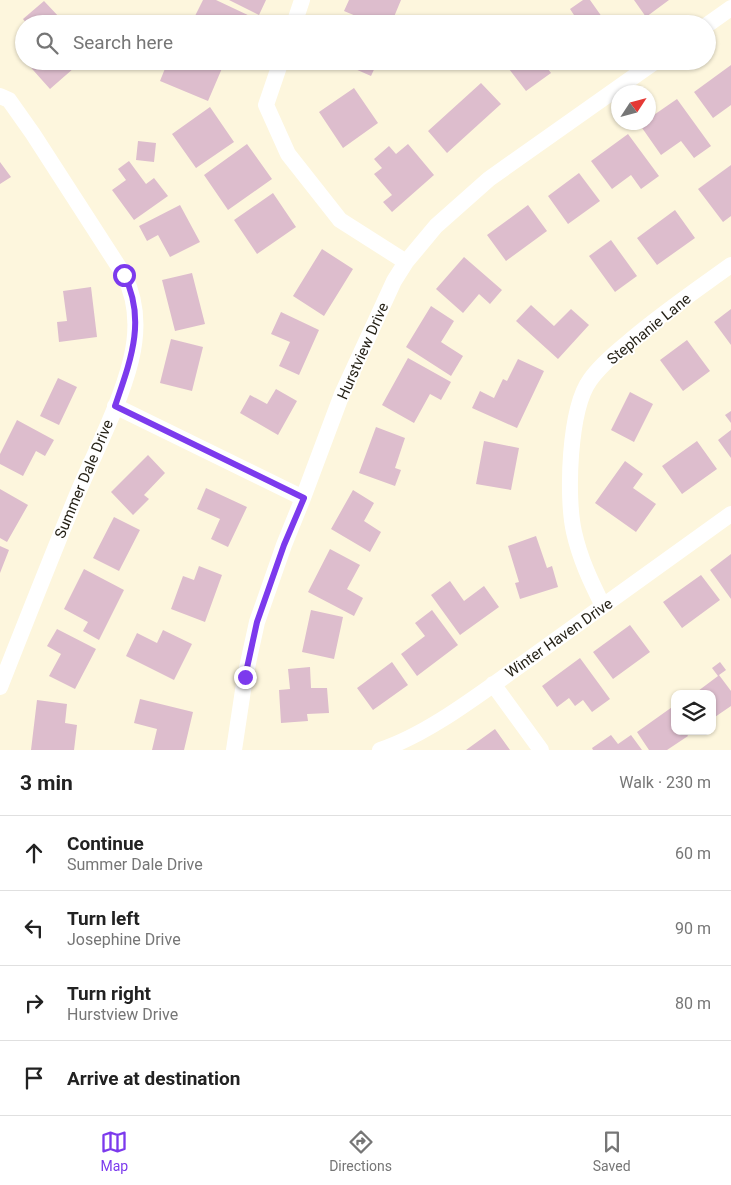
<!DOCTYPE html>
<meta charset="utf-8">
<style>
:root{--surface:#fff;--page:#f2f2f2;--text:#222;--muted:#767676;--line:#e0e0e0;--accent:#7c3aed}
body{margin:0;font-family:Roboto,sans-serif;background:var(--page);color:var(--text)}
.controls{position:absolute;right:15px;bottom:15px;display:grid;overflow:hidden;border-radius:10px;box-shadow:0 1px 4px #0004}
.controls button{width:45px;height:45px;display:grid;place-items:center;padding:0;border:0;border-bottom:1px solid var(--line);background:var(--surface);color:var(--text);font:25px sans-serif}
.compass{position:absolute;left:611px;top:85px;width:45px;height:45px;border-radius:50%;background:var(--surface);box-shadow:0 1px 4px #0004;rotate:54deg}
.stop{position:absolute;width:15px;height:15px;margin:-11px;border:4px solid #7c3aed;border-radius:50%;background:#fff}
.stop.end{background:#7c3aed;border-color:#fff;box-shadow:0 1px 5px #0008}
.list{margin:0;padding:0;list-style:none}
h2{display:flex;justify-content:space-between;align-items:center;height:65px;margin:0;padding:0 20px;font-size:21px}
h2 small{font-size:16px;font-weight:400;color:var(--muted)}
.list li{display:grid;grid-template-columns:32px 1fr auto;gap:15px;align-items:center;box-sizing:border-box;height:75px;padding:0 20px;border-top:1px solid var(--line)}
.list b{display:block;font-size:19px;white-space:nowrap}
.list p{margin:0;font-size:16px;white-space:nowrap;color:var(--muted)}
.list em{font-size:16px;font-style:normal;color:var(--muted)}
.icon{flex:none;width:28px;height:28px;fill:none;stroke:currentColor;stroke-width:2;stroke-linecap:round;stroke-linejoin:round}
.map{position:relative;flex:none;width:731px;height:750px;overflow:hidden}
.search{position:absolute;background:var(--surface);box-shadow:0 1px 4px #0004;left:15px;right:15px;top:15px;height:55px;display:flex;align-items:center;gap:12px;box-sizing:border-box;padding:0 18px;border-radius:28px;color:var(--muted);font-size:19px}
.sheet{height:365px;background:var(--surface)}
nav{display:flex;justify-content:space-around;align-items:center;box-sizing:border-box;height:70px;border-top:1px solid var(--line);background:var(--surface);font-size:14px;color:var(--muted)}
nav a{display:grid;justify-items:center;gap:2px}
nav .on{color:var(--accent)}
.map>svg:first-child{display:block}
</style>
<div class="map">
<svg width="731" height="750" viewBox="0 0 731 750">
<rect width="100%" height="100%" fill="#fdf6dd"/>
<path fill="#ddbdcd" d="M203 0H216L252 17 248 24H191Z
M229 0H266L259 15Z
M349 0H401L391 24H375L344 11Z
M583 0H590L607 24H580L570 9Z
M634 0H669L646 17Z
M44 1 60 18 53 24H27L23 19Z
M341 18 355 24H339Z
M24 47V59L18 53Z
M25 61H68L74 68 50 89Z
M168 61H211L223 66 208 101 160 81Z
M337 61H378L371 76Z
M514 61H542L551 73 526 91 509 69 516 64Z
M731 65V105L713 118 694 92Z
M481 83 501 104 447 153 428 131Z
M354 88 378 123 343 148 319 112Z
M677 99 711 146 694 158 681 141 661 155 640 125 644 122H648V119Z
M210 107 234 142 196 168 172 134Z
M628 134 659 176 641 189 631 175 612 189 591 161Z
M138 141 156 143 154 162 136 160Z
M247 144 272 179 228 210 204 175Z
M408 144 434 175 392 212 383 202 392 195 374 174 382 168 374 159 389 146 396 154Z
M129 161 146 184 154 178 168 196 134 220 112 190 126 180 118 169Z
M0 162 11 177 0 184Z
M731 165V216L723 222 698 189Z
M579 173 600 201 568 224 548 196Z
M273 193 296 227 257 254 234 220Z
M180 205 200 242 170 257 158 235 147 241 139 226Z
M528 205 547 231 506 261 487 235Z
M675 210 695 238 657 265 637 238Z
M611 240 637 276 615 292 589 256Z
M322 249 353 269 324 316 293 296Z
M464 257 502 290 490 304 479 294 463 313 436 289Z
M192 273 205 324 175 331 162 280Z
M91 287 97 337 59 342 57 322 67 321 63 291Z
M531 305 554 326 571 309 589 325 558 359 516 321Z
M431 306 454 321 441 342 463 356 451 376 406 347Z
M731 309V345L714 322Z
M281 312 319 330 299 375 279 366 290 342 271 334Z
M171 339 203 347 192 391 160 383Z
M687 340 710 371 683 391 660 360Z
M408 358 451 382 441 400 430 394 414 423 382 405Z
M518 359 544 371 517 428 472 408 480 391 494 398 503 379 507 381Z
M58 378 77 387 59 425 40 416Z
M276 389 297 401 278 435 240 413 250 395 267 404Z
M630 392 653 404 634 442 611 430Z
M731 411V423L725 415Z
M17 420 54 440 45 456 36 451 23 476 0 464V454Z
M376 427 405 438 395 468 401 470 395 486 359 473Z
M731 430V458L718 440Z
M484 441 519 448 511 490 476 484Z
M697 441 717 469 682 494 662 466Z
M148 455 165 473 144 495 149 499 133 515 111 492Z
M625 461 643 474 633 488 656 504 636 532 595 503Z
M206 488 247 507 228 547 211 539 220 519 197 509Z
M0 489 28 505 7 542 0 538Z
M353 490 374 503 364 521 381 532 370 552 331 529Z
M114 517 140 530 119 571 93 558Z
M536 536 547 568 552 566 558 587 520 599 515 583 519 582 508 546Z
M0 546 9 550 0 573Z
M330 549 360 565 347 589 363 598 354 616 308 592Z
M731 554V599L710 570Z
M199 566 222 575 205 622 171 609 183 576 194 580Z
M84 569 124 590 99 640 83 631 88 622 64 609Z
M701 575 720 600 682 628 663 602Z
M450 581 464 601 484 586 499 607 460 635 431 595Z
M311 610 343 617 334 659 302 652Z
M432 610 458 645 417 676 401 654 425 636 415 623Z
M630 625 650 652 613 679 593 652Z
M57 629 96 649 75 689 49 676 61 654 47 646Z
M163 630 192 644 174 680 126 656 137 633 157 643Z
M580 658 610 699 592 712 583 700 575 706 569 698 557 707 542 686Z
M392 662 408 685 373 710 357 688Z
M720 662 726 670 719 675 731 691V706L712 719V694H694L718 676 712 668Z
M310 667 311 688H327L329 713 307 714 308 721 281 723 279 690 290 689 288 669Z
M140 699 193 712 184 750H152L157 729 134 723Z
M37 700 67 704 65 723 77 725 74 750H31Z
M675 705V731H685L688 736 667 750H649L637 732Z
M495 729 510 750H466Z
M611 735 618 744 631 735 642 750H593L592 748Z"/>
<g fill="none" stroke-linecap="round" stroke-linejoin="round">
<path stroke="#fff" stroke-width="16" d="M294 24 302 0
M707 25 731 8
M281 61 266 105 288 154 340 220 406 262
M0 96 9 100 33 134 124 275C137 301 138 331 131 360 120 404 97 448 79 490 52 555 26 621 0 687
M115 406 303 498
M603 606C591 582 580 559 574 532 566 497 569 409 590 380 599 367 613 355 625 345 658 316 695 291 731 265
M493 684 541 750
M234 750 245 677 257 622 284 545 303 498 342 394 394 281 406 262 436 226 489 179 656 61
M380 750C429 734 482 692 525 662 594 613 662 563 731 514"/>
</g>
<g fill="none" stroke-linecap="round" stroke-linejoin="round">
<path stroke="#7c3aed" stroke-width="6" d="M124 275C147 320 130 362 115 406L304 498 284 545 257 622 245 677"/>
</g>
<g text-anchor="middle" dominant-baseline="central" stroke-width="4" stroke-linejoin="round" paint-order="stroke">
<g font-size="15" fill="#231f14" stroke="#fff">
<text transform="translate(649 329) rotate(-39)">Stephanie Lane</text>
<text transform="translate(363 351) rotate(-66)">Hurstview Drive</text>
<text transform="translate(84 479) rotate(-67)">Summer Dale Drive</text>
<text transform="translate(559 638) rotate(-35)">Winter Haven Drive</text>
</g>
</g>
</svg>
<div class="controls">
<button><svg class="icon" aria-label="layers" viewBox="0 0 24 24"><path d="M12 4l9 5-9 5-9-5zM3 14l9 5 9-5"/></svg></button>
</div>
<svg class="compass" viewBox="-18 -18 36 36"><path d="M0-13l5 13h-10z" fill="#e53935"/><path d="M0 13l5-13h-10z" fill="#767676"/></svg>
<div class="stop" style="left:124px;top:275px"></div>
<div class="stop end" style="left:245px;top:677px"></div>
<div class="search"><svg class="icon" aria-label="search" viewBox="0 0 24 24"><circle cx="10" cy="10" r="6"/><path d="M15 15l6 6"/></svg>Search here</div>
</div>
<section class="sheet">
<h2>3 min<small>Walk · 230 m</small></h2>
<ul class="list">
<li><svg class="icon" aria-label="ahead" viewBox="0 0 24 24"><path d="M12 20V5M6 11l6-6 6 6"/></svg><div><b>Continue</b><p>Summer Dale Drive</p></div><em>60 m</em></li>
<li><svg class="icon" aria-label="left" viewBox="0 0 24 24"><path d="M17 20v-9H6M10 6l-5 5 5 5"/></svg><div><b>Turn left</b><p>Josephine Drive</p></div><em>90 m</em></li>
<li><svg class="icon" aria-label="right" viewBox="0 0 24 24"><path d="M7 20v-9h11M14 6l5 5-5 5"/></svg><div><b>Turn right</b><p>Hurstview Drive</p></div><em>80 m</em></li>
<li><svg class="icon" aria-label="arrive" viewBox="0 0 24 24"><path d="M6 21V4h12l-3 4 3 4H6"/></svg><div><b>Arrive at destination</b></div></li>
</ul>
</section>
<nav>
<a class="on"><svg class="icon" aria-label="map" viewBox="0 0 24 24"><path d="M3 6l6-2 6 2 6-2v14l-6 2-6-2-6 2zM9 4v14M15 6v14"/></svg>Map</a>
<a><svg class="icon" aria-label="directions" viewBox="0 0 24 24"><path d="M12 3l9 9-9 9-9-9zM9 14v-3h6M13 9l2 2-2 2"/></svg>Directions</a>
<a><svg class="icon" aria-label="saved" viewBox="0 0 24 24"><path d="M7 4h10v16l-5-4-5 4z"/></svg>Saved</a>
</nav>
